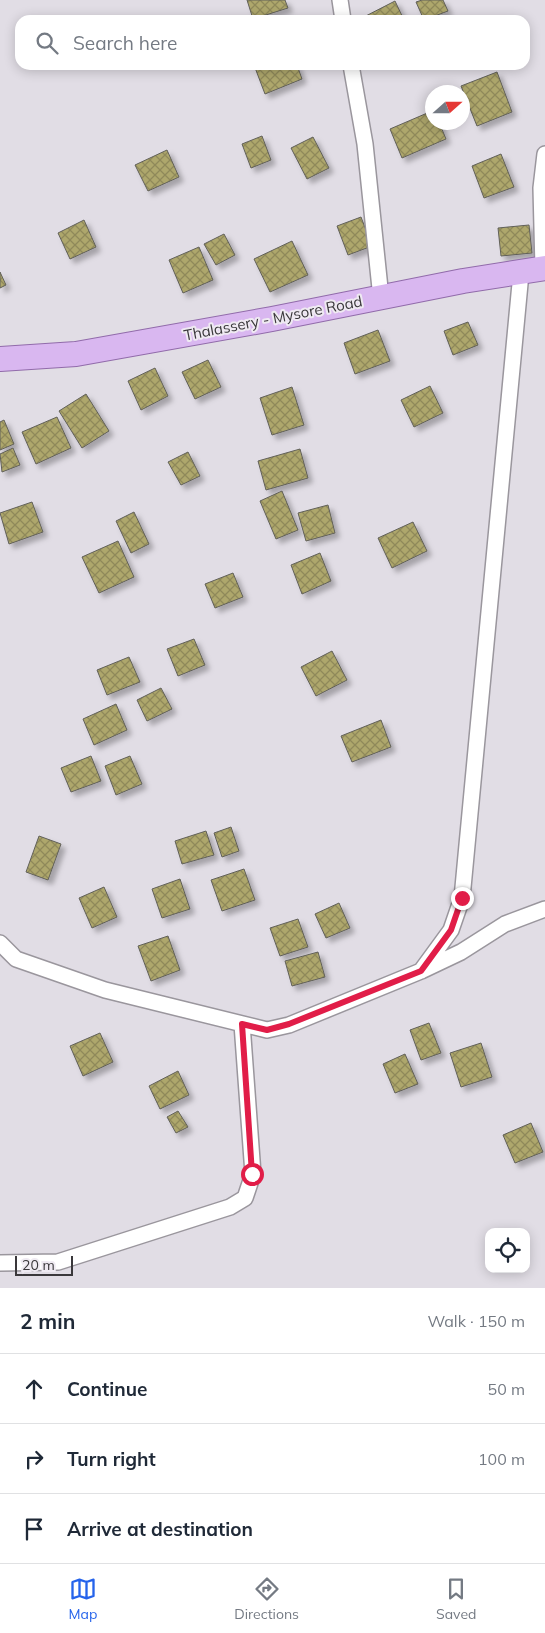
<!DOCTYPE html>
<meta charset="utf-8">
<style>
:root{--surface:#fff;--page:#f2f2f3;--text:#1f2937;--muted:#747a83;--line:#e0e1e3;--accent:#2563eb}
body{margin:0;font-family:Mulish,sans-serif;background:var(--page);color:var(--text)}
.controls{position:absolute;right:15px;bottom:15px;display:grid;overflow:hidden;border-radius:10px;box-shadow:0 2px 12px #0003}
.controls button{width:45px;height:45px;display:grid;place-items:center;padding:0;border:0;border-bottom:1px solid var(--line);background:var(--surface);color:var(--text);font:25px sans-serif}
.compass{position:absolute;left:425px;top:85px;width:45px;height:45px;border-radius:50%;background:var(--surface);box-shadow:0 2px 12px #0003;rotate:69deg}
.scale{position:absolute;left:15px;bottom:12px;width:58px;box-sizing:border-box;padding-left:5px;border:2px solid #3a383b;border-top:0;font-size:14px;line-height:18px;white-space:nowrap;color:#3a383b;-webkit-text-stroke:4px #efeaf2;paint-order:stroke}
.stop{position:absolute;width:15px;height:15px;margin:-11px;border:4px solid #e11d48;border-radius:50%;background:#fff}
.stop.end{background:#e11d48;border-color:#fff;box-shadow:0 1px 5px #0008}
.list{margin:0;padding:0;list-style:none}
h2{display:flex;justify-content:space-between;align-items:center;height:65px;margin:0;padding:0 20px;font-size:21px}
h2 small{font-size:16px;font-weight:400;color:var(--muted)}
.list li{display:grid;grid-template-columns:32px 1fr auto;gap:15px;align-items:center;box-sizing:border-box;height:70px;padding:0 20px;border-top:1px solid var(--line)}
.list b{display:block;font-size:19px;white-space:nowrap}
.list em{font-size:16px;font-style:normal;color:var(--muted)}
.icon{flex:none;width:28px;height:28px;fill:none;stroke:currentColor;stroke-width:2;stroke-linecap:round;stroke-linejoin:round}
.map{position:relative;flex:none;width:545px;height:1288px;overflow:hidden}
.search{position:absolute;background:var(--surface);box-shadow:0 2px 12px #0003;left:15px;right:15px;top:15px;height:55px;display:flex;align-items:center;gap:12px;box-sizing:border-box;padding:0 18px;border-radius:15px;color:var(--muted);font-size:19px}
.sheet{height:275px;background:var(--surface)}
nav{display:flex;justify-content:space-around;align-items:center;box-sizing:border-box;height:70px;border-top:1px solid var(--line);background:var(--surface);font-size:14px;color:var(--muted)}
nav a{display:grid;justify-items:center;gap:2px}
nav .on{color:var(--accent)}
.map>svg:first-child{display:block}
</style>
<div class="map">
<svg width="545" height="1288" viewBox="0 0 545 1288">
<defs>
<pattern id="building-cross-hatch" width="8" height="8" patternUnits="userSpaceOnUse" patternTransform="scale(1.25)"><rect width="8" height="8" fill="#aea76c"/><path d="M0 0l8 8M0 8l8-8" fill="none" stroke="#8f895a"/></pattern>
<filter id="shadow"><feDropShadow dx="4.5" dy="4.5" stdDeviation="2.5" flood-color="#0004"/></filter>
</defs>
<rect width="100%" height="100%" fill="#e1dde5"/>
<path fill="url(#building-cross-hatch)" stroke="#616059" filter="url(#shadow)" d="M247 0H285L288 8 253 19Z
M422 0H443L448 11 424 20 416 2Z
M395 1 404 20H358Z
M254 65H297L302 79 265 94Z
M497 72 512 112 477 126 461 86Z
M432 111V122H439L446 139 402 158 390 129Z
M262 136 271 160 251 168 242 144Z
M313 137 329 168 307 179 291 148Z
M167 150 179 177 148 191 135 165Z
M501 154 514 187 484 198 472 166Z
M361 217 372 246 348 255 337 226Z
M84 220 96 247 70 259 58 233Z
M529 225 532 253 501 256 498 228Z
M224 234 235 255 216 265 204 244Z
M292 241 308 275 270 292 254 259Z
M199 247 213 280 183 293 169 260Z
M0 272 6 285 0 288Z
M468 322 478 345 453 355 444 331Z
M378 330 390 361 355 374 344 343Z
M208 360 221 387 195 399 182 372Z
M155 368 168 396 141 410 128 381Z
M430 386 443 413 414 427 401 400Z
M292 387 304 425 272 435 260 398Z
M86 394 109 431 82 448 59 411Z
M57 417 71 448 36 464 22 432Z
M4 420 14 444 0 450V422Z
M13 448 20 465 2 472 0 454Z
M300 449 308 478 266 490 258 461Z
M188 452 200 476 181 485 168 462Z
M282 491 298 530 276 539 260 501Z
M32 502 43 532 9 544 0 513Z
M328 505 335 533 306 541 298 513Z
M134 512 149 544 131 553 116 521Z
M413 522 427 551 392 568 378 538Z
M118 541 134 577 99 593 82 557Z
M320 553 331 581 302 594 291 565Z
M233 573 243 597 215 608 205 584Z
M194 639 205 665 178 676 167 649Z
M332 651 347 680 316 696 301 667Z
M129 657 140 682 107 695 97 670Z
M161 688 172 709 147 721 137 700Z
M116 704 127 730 94 745 83 719Z
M381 720 391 747 352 762 341 736Z
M91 756 101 781 71 792 61 768Z
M130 756 142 784 116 795 105 766Z
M231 827 239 851 222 857 214 833Z
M206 831 214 855 182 864 175 841Z
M39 836 61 844 48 880 26 872Z
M244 869 255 900 222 911 211 880Z
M180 879 190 909 162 918 152 889Z
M104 887 117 917 92 928 79 898Z
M339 903 350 928 326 938 315 914Z
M298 919 308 947 280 956 270 928Z
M168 936 180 970 151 981 138 946Z
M318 952 325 977 292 986 285 961Z
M429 1023 441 1053 421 1060 410 1030Z
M100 1033 113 1062 83 1076 70 1046Z
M481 1043 492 1077 461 1087 450 1053Z
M405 1054 418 1084 395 1093 383 1064Z
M178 1071 189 1095 160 1109 149 1086Z
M178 1111 188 1127 176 1133 167 1117Z
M531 1123 543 1152 515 1163 503 1135Z"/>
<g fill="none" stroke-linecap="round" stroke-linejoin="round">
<defs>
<path id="street" d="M340 0 343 20
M351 65 365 144 381 298
M543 268 541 188 545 154
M0 943 16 959 105 990 267 1030 289 1025 421 971 461 952 505 924 545 909
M421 971 451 930 462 898 521 273
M0 1263 58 1262 230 1207 245 1198 253 1174 242 1024"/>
<path id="primary" d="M0 359 76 354 272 319 463 281 545 268"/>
</defs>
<use href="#street" stroke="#9a969d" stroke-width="18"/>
<use href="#primary" stroke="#916baa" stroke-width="26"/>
<use href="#street" stroke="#fff" stroke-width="15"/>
<use href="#primary" stroke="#d9b7f0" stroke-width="24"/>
</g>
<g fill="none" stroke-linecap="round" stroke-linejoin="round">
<path stroke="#e11d48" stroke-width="6" d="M252 1174 242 1024 267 1030 289 1024 421 971 451 930 462 898"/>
</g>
<g text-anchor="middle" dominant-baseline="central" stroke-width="4" stroke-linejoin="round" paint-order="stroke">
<g font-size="15" fill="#3a383b" stroke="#efeaf2">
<text transform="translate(273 318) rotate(-11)">Thalassery - Mysore Road</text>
</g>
</g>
</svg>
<div class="controls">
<button><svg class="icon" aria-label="locate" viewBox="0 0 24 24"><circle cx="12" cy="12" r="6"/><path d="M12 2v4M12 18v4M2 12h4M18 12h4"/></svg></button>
</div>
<svg class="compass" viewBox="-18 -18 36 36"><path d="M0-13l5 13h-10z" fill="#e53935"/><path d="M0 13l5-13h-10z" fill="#747a83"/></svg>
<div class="scale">20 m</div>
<div class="stop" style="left:252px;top:1174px"></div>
<div class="stop end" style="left:462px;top:898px"></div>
<div class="search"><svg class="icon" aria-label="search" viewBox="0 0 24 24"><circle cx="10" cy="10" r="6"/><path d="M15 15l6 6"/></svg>Search here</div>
</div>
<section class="sheet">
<h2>2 min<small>Walk · 150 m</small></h2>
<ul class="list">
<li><svg class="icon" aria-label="ahead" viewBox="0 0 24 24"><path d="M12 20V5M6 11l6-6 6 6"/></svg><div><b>Continue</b></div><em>50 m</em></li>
<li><svg class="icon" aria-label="right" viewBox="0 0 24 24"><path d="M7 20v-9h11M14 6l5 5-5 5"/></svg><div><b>Turn right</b></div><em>100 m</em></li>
<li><svg class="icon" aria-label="arrive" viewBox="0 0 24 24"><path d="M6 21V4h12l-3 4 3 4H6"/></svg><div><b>Arrive at destination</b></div></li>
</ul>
</section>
<nav>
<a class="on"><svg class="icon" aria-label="map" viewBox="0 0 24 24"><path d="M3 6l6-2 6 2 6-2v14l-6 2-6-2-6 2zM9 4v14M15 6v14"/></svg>Map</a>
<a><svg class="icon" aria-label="directions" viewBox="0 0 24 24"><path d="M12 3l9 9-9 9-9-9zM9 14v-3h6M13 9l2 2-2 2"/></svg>Directions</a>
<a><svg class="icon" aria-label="saved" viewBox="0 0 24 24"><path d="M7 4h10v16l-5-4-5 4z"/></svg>Saved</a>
</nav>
